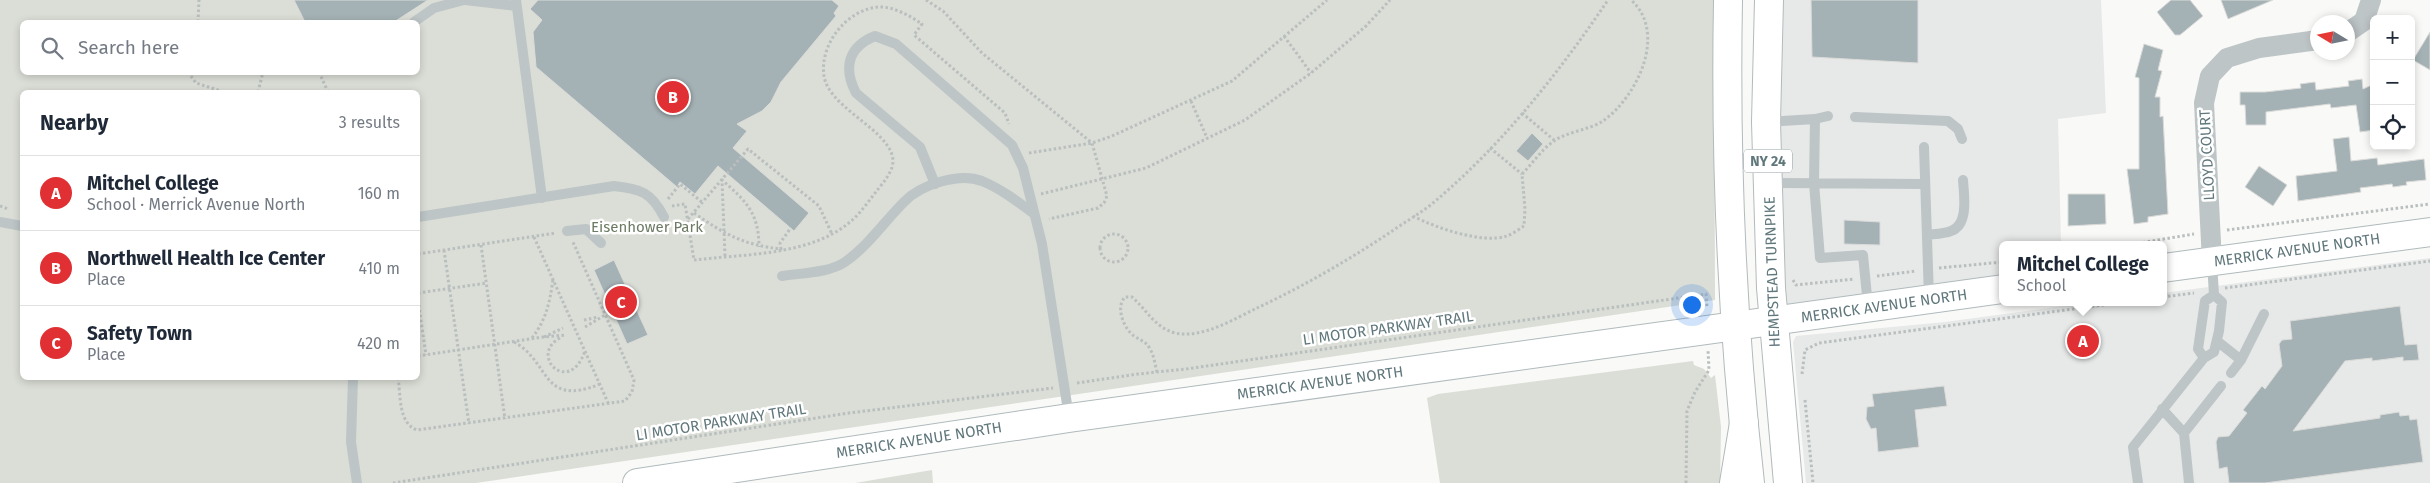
<!DOCTYPE html>
<meta charset="utf-8">
<style>
:root{--surface:#fff;--page:#f6f6f7;--text:#1f2937;--muted:#747a83;--line:#e0e1e3;--accent:#e13033}
body{margin:0;font-family:"Fira Sans",sans-serif;background:var(--page);color:var(--text)}
.controls{position:absolute;right:15px;top:15px;display:grid;overflow:hidden;border-radius:8px;box-shadow:0 2px 8px #0003}
.controls button{width:45px;height:45px;display:grid;place-items:center;padding:0;border:0;border-bottom:1px solid var(--line);background:var(--surface);color:var(--text);font:25px sans-serif}
.compass{position:absolute;left:2310px;top:15px;width:45px;height:45px;border-radius:50%;background:var(--surface);box-shadow:0 2px 8px #0003;rotate:280deg}
.you{position:absolute;left:1691px;top:304px;width:18px;height:18px;margin:-12px;border:4px solid #fff;border-radius:50%;background:#1a73e8;box-shadow:0 0 0 8px #1a73e833}
.badge{display:grid;place-items:center;width:32px;height:32px;border-radius:50%;background:var(--accent);color:#fff;font-size:16px;font-weight:700}
.pin{position:absolute;translate:-50% -50%;border:2px solid #fff;box-shadow:0 1px 5px #0006}
.popup{position:absolute;left:1999px;top:241px;width:168px;height:65px;box-sizing:border-box;display:grid;place-content:center;border-radius:8px;background:var(--surface);filter:drop-shadow(0 1px 4px #0005);font-size:16px;white-space:nowrap;color:var(--muted)}
.popup b{font-size:19px;color:var(--text)}
.popup::after{content:'';position:absolute;left:50%;top:100%;margin-left:-10px;border:10px solid transparent;border-top-color:var(--surface)}
.list{margin:0;padding:0;list-style:none}
h2{display:flex;justify-content:space-between;align-items:center;height:65px;margin:0;padding:0 20px;font-size:21px}
h2 small{font-size:16px;font-weight:400;color:var(--muted)}
.list li{display:grid;grid-template-columns:32px 1fr auto;gap:15px;align-items:center;box-sizing:border-box;height:75px;padding:0 20px;border-top:1px solid var(--line)}
.list b{display:block;font-size:19px;white-space:nowrap}
.list p{margin:0;font-size:16px;white-space:nowrap;color:var(--muted)}
.list em{font-size:16px;font-style:normal;color:var(--muted)}
.icon{flex:none;width:28px;height:28px;fill:none;stroke:currentColor;stroke-width:2;stroke-linecap:round;stroke-linejoin:round}
.map{position:relative;flex:none;width:2430px;height:483px;overflow:hidden}
.search{position:absolute;background:var(--surface);box-shadow:0 2px 8px #0003;left:20px;top:20px;width:400px;height:55px;display:flex;align-items:center;gap:12px;box-sizing:border-box;padding:0 18px;border-radius:8px;color:var(--muted);font-size:19px}
.panel{position:absolute;background:var(--surface);box-shadow:0 2px 8px #0003;left:20px;top:90px;width:400px;height:290px;border-radius:8px}
.map>svg:first-child{display:block}
</style>
<div class="map">
<svg width="2430" height="483" viewBox="0 0 2430 483">
<rect width="100%" height="100%" fill="#f9f9f7"/>
<path fill="#e7e9e8" d="M1770 0H2101L2106 113 2058 119 2061 245H2003V288L1775 320Z
M2430 258V483H1806L1793 342 1796 336 1945 322 2092 302H2163V293Z"/>
<path fill="#dbded6" fill-rule="evenodd" d="M0 0H1714L1715 300 476 483H0ZM22 22H418V72H22ZM22 92H418V378H22Z
M1693 361 1694 365 1704 369 1711 378 1715 375 1721 427 1720 483H1440L1427 398 1438 394Z
M932 470 933 483H855Z"/>
<path fill="#a5b2b5" stroke="#dbdbd9" d="M294 0H428L394 22H305Z
M538 0H832L839 6 834 13 836 16 781 82 771 102 762 111 737 124 747 131 733 148 809 213 794 231 718 166 695 194 680 182 677 187 536 67 533 32 542 20 530 9Z
M1811 0H1918V63L1812 57Z
M2171 0H2190L2203 16 2180 35H2175L2157 12Z
M2221 0H2273L2228 19Z
M2430 32V70L2413 60Z
M2144 44 2163 50 2158 70 2162 71 2155 97H2160V117L2163 116 2168 214 2148 217V222L2134 224 2127 169H2139V78L2135 77Z
M2362 79 2363 89 2374 84V130L2360 132 2356 105 2331 108 2330 104 2266 112V125H2246L2245 105H2240V92H2265L2301 88 2300 84 2315 82 2316 90 2349 86 2348 81Z
M1532 133 1543 144 1528 161 1516 151Z
M2349 137 2351 161 2377 158 2378 165 2424 159 2426 180 2406 182 2407 185 2393 187 2392 184 2360 188 2361 192 2298 201 2296 176 2337 171 2333 139Z
M2259 166 2287 185 2273 206 2245 187Z
M2068 194H2105L2106 224 2068 226Z
M1844 220 1880 222V245L1844 244Z
M614 260 648 335 627 344 594 270Z
M2400 306 2405 345 2417 344 2419 360 2403 361V357L2372 361V358L2345 361 2293 431 2380 418V415L2399 412 2400 416 2409 415 2410 420 2417 419 2423 462 2265 483H2229L2227 467 2219 469 2216 442 2218 437 2229 436 2247 413 2243 410 2262 386 2265 389 2282 366 2279 344 2282 340 2292 339 2290 321Z
M1944 386 1947 406 1915 410 1919 447 1878 452 1876 428 1871 429 1866 419 1867 407 1874 406 1872 394Z"/>
<g fill="none" stroke-linecap="round" stroke-linejoin="round">
<defs>
<path id="secondary" d="M2163 268 2430 232
M637 483 1069 418 2003 289"/>
<path id="primary" d="M1728 0C1725 161 1732 323 1750 483
M1769 0 1766 122 1771 288 1788 483"/>
<path id="motorway" d="M1734 483 1744 423"/>
</defs>
<use href="#secondary" stroke="#b0babc" stroke-width="30"/>
<use href="#primary" stroke="#b2babc" stroke-width="30"/>
<use href="#motorway" stroke="#b2b9ba" stroke-width="30"/>
<path stroke="#b9bebf" stroke-width="3" stroke-dasharray="2.5 2.5" stroke-linecap="butt" d="M926 0 943 11 982 53 1092 143 1107 196 1104 203 1098 208 1049 219
M198 22 199 0
M1284 36 1311 73
M188 72 196 83 224 92
M319 72 328 92
M258 92 263 72
M1191 101 1207 138
M1522 113 1554 140
M1490 148 1522 174
M1029 153 1092 143 1112 136 1232 81 1327 0
M1041 194 1146 168 1245 120 1311 73 1366 26 1390 0
M668 199 680 184 703 203
M0 206 8 209
M672 206 685 204 694 260C743 254 810 256 850 222 861 213 870 199 879 188 891 173 899 162 887 145 872 123 828 103 824 76 819 44 848 8 880 7 895 7 910 16 922 24L914 35 1005 113 1009 124
M694 213C724 234 744 245 781 249L780 243 790 229
M1413 216C1436 228 1482 244 1507 236 1513 234 1519 229 1524 226L1525 209 1522 174C1532 164 1542 149 1554 141 1566 132 1589 130 1603 121 1637 97 1668 33 1631 0
M688 219 748 149 819 206 832 234
M2227 230 2430 204
M1100 248a14 14 0 1 1 28 0a14 14 0 1 1-28 0Z
M534 237 609 405
M481 245 505 419
M2128 245 2194 234
M444 250 469 424
M418 254 556 233
M725 256 722 180C746 201 759 213 759 247
M1939 268 2003 262
M1877 276 1916 271
M1793 280 1796 285 1854 279
M2225 288 2430 261
M418 293 487 283
M2163 297 2194 293
M418 300 426 355
M584 320 598 317
M585 327 605 315
M544 337 563 328
M532 338C546 320 550 302 553 279
M560 338C528 355 569 397 585 351
M514 342C551 362 541 408 600 384
M418 356 543 337 566 335
M1157 372C1155 365 1154 355 1150 349 1146 341 1141 341 1134 336 1124 329 1115 307 1125 297H1132C1147 310 1154 327 1175 333 1202 339 1234 319 1257 308 1306 285 1354 257 1398 227 1410 219 1422 212 1433 203 1501 146 1558 74 1608 0
M1802 374 1805 350 1819 343 2126 302
M398 378C401 396 398 423 417 430L625 401 632 392 634 380 573 242
M1077 383 1138 374 1186 369 1706 294 1707 308
M1805 400 1813 483
M393 483 849 413 1053 388
M1686 483 1687 411 1695 392 1709 370 1708 350"/>
<path stroke="#bec5c7" stroke-width="10" d="M465 0 516 6
M516 0 542 198
M414 22 434 8 464 0
M1855 117 1948 121 1958 129 1962 139
M1815 119 1814 183 1820 258 1863 255 1868 306
M1767 122 1815 119 1828 116
M1924 147 1929 298
M1769 183 1925 184
M935 184 920 147 856 93C843 68 848 47 875 36L896 44 1012 145 1023 168 1042 244 1069 417
M418 217 614 186C641 189 651 192 664 217
M0 222 22 226
M567 231 586 229 601 243
M1927 235C1934 234 1943 234 1951 231 1969 225 1964 195 1963 180
M782 276C801 273 829 273 845 262 868 246 884 222 904 202 920 185 959 172 982 181 1001 189 1017 201 1033 213
M2217 341 2241 360
M2204 358 2198 349 2205 301 2214 295
M2231 373 2241 360 2264 314
M353 378 351 442 357 483
M2162 409 2184 433 2189 483
M2184 433 2221 386
M2138 483 2133 447 2204 358 2214 352 2219 331 2222 302 2214 295 2212 262"/>
<path stroke="#bec5c7" stroke-width="20" d="M2348 32 2364 21 2371 0
M2212 262 2204 103 2210 76 2227 58 2259 48 2318 40"/>
<use href="#secondary" stroke="#fff" stroke-width="28"/>
<use href="#primary" stroke="#fff" stroke-width="28"/>
<use href="#motorway" stroke="#fff" stroke-width="28"/>
</g>
<g text-anchor="middle" dominant-baseline="central" stroke-width="5" stroke-linejoin="round" paint-order="stroke">
<rect fill="#fff" stroke="#90a0a3" stroke-width="1" x="1744" y="149.5" width="48" height="23" rx="4"/>
<g font-size="14" font-weight="bold" fill="#60777c">
<text x="1768" y="161">NY 24</text>
</g>
<g font-size="15" fill="#60777c" stroke="#fff">
<text transform="translate(2207 155) rotate(-93)">LLOYD COURT</text>
<text transform="translate(2297 250) rotate(-8)">MERRICK AVENUE NORTH</text>
<text transform="translate(1772 272) rotate(-92)">HEMPSTEAD TURNPIKE</text>
<text transform="translate(1884 306) rotate(-8)">MERRICK AVENUE NORTH</text>
<text transform="translate(1388 328) rotate(-8)">LI MOTOR PARKWAY TRAIL</text>
<text transform="translate(1320 383) rotate(-8)">MERRICK AVENUE NORTH</text>
<text transform="translate(721 422) rotate(-9)">LI MOTOR PARKWAY TRAIL</text>
<text transform="translate(919 440) rotate(-9)">MERRICK AVENUE NORTH</text>
</g>
<g font-size="15" fill="#6d7a64" stroke="#fff">
<text x="647" y="227">Eisenhower Park</text>
</g>
</g>
</svg>
<div class="controls">
<button>+</button>
<button>−</button>
<button><svg class="icon" aria-label="locate" viewBox="0 0 24 24"><circle cx="12" cy="12" r="6"/><path d="M12 2v4M12 18v4M2 12h4M18 12h4"/></svg></button>
</div>
<svg class="compass" viewBox="-18 -18 36 36"><path d="M0-13l5 13h-10z" fill="#e53935"/><path d="M0 13l5-13h-10z" fill="#747a83"/></svg>
<div class="you"></div>
<div class="pin badge" style="left:2083px;top:341px">A</div>
<div class="popup"><b>Mitchel College</b>School</div>
<div class="pin badge" style="left:673px;top:97px">B</div>
<div class="pin badge" style="left:621px;top:302px">C</div>
<div class="search"><svg class="icon" aria-label="search" viewBox="0 0 24 24"><circle cx="10" cy="10" r="6"/><path d="M15 15l6 6"/></svg>Search here</div>
<section class="panel">
<h2>Nearby<small>3 results</small></h2>
<ul class="list">
<li><span class="badge">A</span><div><b>Mitchel College</b><p>School · Merrick Avenue North</p></div><em>160 m</em></li>
<li><span class="badge">B</span><div><b>Northwell Health Ice Center</b><p>Place</p></div><em>410 m</em></li>
<li><span class="badge">C</span><div><b>Safety Town</b><p>Place</p></div><em>420 m</em></li>
</ul>
</section>
</div>
